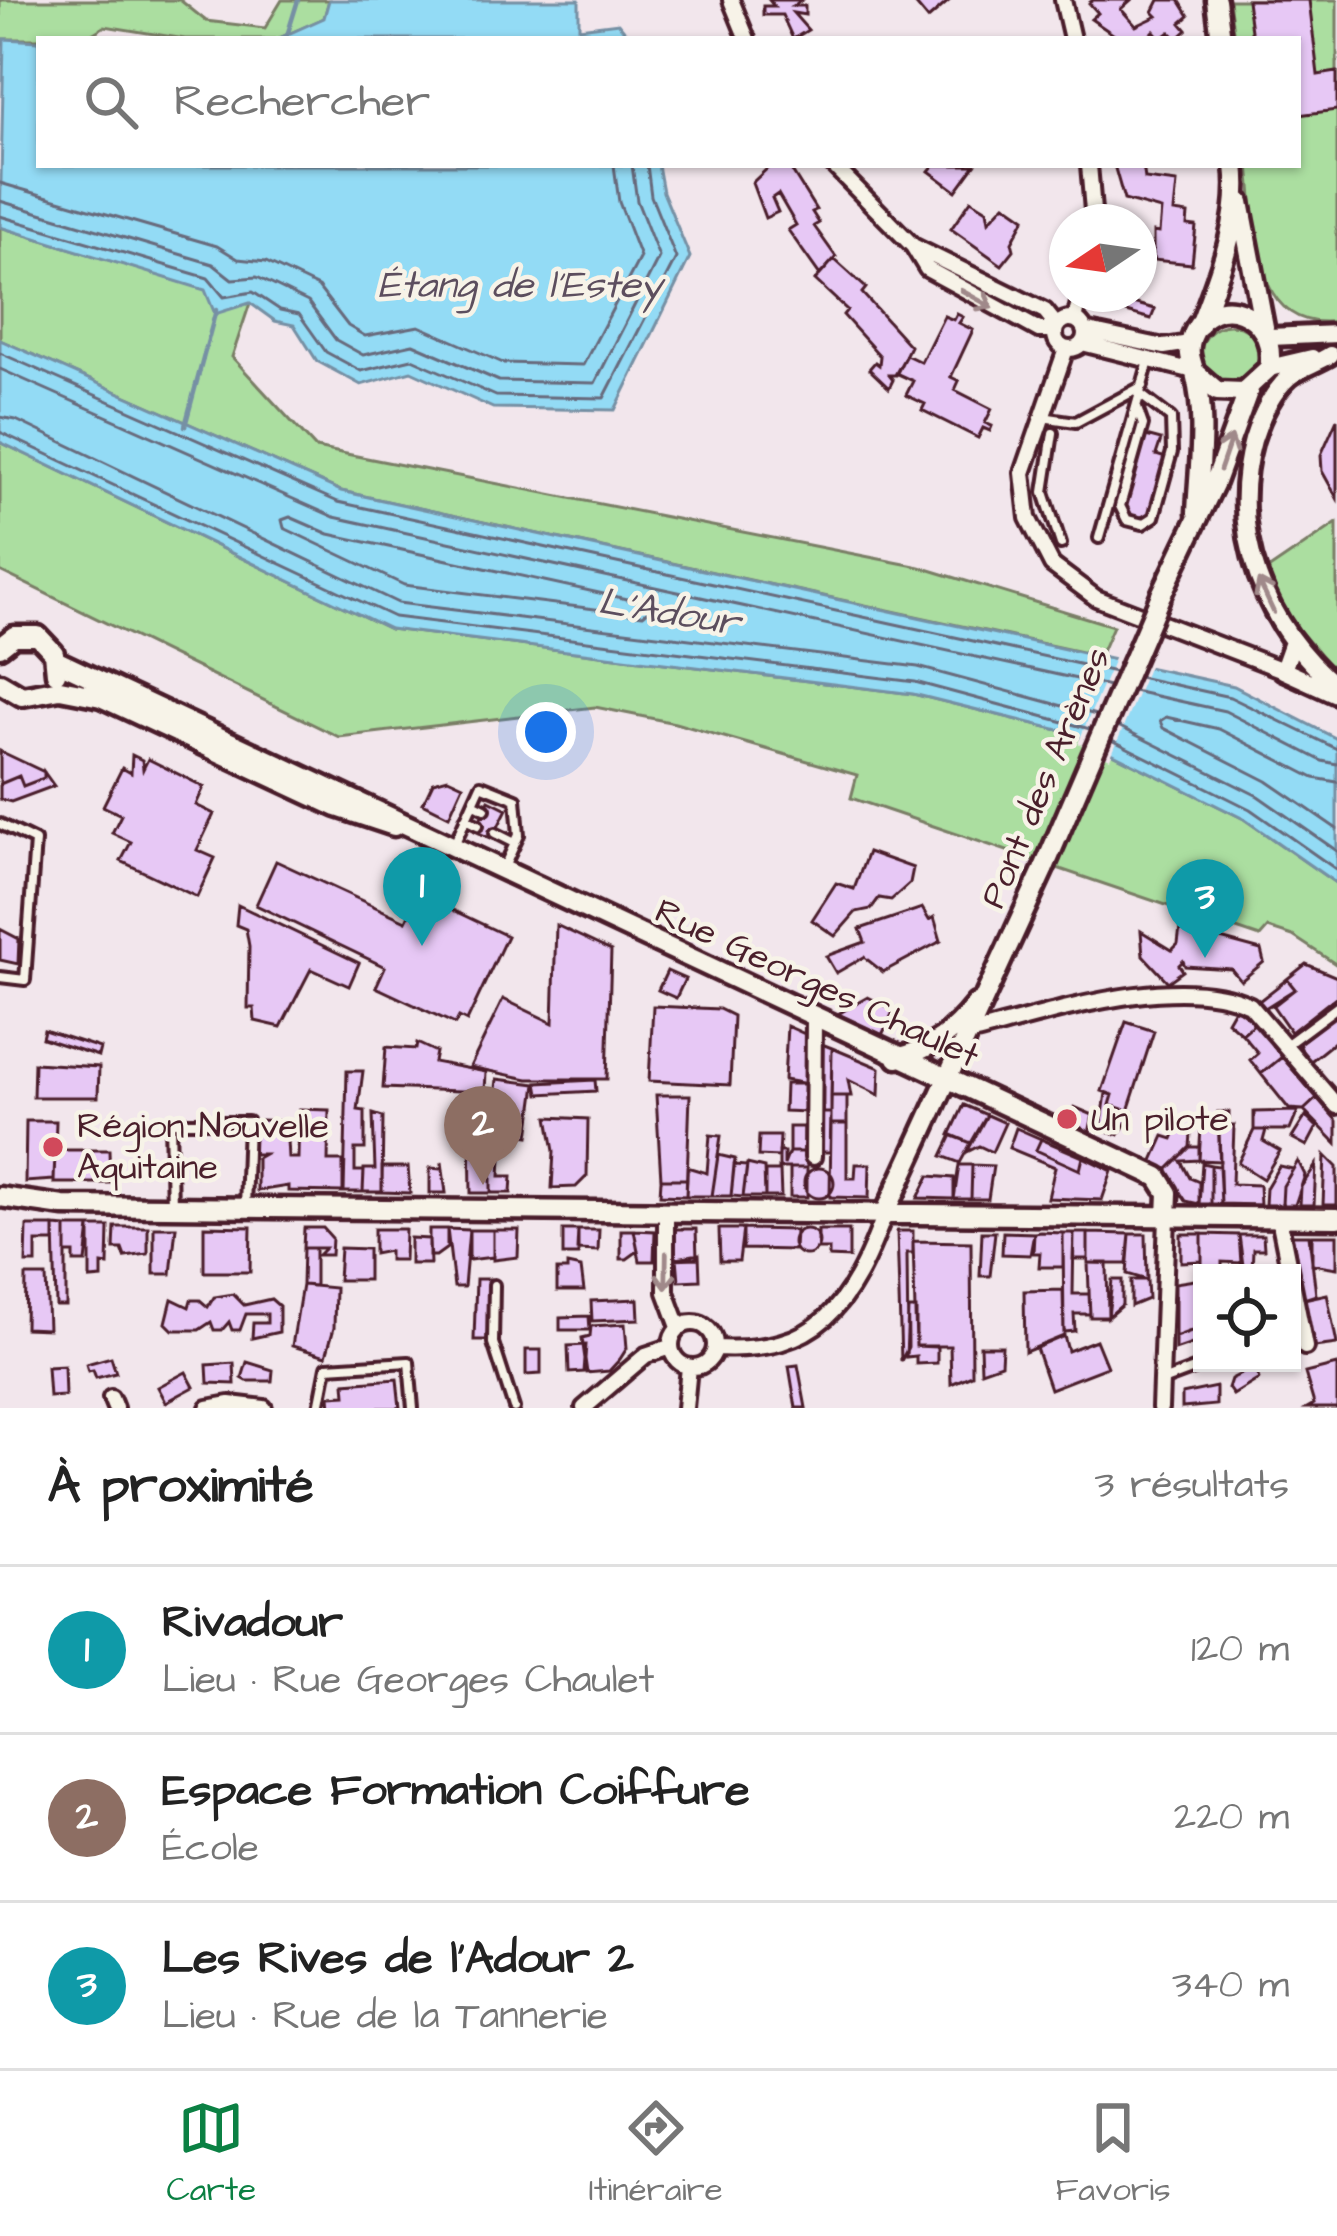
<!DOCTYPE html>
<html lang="fr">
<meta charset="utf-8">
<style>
:root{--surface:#fff;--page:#f6f6f6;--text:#222;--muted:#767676;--line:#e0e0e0;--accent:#0b8043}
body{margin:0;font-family:"Architects Daughter",sans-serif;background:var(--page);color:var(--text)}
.controls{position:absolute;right:36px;bottom:36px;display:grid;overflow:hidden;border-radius:0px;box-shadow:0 3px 9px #0004}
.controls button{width:108px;height:108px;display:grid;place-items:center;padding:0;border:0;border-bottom:3px solid var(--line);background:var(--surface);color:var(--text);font:60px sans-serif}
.compass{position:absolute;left:1049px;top:204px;width:108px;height:108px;border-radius:50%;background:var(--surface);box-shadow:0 3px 9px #0004;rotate:257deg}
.you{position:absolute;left:546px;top:732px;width:42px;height:42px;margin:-30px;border:9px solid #fff;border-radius:50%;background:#1a73e8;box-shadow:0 0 0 18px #1a73e833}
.badge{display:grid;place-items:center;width:78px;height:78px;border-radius:50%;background:var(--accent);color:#fff;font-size:39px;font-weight:700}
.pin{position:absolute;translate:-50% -99px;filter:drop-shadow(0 3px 6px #0008)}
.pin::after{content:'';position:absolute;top:63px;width:42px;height:36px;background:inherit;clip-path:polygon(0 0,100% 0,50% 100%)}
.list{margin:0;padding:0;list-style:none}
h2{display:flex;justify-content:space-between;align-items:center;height:156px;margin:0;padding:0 48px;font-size:51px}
h2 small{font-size:39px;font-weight:400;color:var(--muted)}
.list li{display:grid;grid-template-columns:78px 1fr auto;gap:36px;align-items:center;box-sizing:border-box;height:168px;padding:0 48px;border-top:3px solid var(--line)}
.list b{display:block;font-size:45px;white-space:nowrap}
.list p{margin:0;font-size:39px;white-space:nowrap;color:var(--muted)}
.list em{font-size:39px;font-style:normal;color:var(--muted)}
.icon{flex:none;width:66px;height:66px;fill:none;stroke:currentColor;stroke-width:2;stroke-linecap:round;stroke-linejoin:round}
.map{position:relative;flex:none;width:1337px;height:1408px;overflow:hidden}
.search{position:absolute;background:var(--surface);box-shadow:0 3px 9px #0004;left:36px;right:36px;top:36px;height:132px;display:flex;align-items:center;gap:30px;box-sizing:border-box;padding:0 42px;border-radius:0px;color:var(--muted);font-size:45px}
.sheet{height:660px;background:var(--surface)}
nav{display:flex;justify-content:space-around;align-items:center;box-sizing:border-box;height:168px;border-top:3px solid var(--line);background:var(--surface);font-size:33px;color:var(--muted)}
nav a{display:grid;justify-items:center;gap:6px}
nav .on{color:var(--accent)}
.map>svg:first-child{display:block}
</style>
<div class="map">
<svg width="1337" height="1408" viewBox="0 0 1337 1408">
<rect width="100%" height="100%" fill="#f2e6ec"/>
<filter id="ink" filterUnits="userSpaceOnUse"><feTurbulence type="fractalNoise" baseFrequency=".00833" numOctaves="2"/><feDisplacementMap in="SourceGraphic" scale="24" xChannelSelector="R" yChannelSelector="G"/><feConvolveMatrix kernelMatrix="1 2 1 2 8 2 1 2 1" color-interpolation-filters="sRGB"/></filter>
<g filter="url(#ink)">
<path fill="#abdea0" stroke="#7a7e66" stroke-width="3" d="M0 0H180L206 21 265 28 282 0H329L324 18 277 39H185L105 26 84 39H4L0 49Z
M1229 0H1337V321C1249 333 1256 223 1249 165H1298V39H1234Z
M0 227 250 303 232 357 316 448 920 567 1113 626 1100 656 341 491 0 340Z
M1201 354a29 29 0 1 1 58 0a29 29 0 1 1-58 0Z
M0 442 390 629 913 694 1071 733 1244 819 1337 884V965L1293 936 1268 928 1260 937 851 798 857 775 675 723 595 707 339 737 0 571Z
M1337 523V674L1285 614 1265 572Z"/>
<path fill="#93dbf5" stroke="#7690a4" stroke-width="3" d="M329 0H579V28L618 23 631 39H277L324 18Z
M4 39 39 41V165H658L663 192 690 257 615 410 493 408 411 371 361 385 317 361 294 325 275 321 250 303 215 314 205 290 0 227Z
M0 340 341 491 1234 686 1337 739V884L1244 819 1071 733 913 694 390 629 0 442Z"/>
<path fill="#f2e6ec" d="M1116 654 1151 661 1110 759 1078 743Z"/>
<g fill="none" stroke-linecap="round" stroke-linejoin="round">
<path stroke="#676a7c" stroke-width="3" d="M0 183 217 246 238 259 266 262 318 287 348 326 365 336 419 326 503 363 583 365 640 257 619 202 614 165
M0 201 213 264 232 279 257 277 308 302 336 340 363 355 413 344 499 381 595 383 659 257 637 201 632 165
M0 216 208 278 224 297 253 292 280 310 299 314 326 352 361 371 412 359 496 396 604 398 676 258 651 196 647 165
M0 353 338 502 1115 672
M0 369 334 517 1109 686
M0 417 16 420 398 603 918 667 1096 715
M0 432 394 617 915 682 1090 729
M290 517 329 534 645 603 649 610 643 615 404 585 284 528 282 520Z
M1139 677 1230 697 1337 749
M1133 691 1225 711 1322 761 1337 764
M1118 726 1258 796 1337 851
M1112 740 1250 809 1337 870
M1337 782 1314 778 1219 729 1166 717 1160 721 1163 728 1267 781 1337 829"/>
<path stroke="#7690a4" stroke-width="4.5" d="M286 39 298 0
M185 426 216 310"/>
</g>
<path fill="#e7c8f5" stroke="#4a1f2b" stroke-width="3" d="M769 0H802L793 6H805V15L793 13 808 30 793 39 782 15H763V6H774Z
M912 0H950L928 19Z
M1093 0H1131L1121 9 1136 26 1157 16 1153 12 1159 0H1179L1189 16 1181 23 1187 30 1177 39 1170 32 1161 39 1154 31 1146 39H1120L1091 19 1098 13 1089 3Z
M1247 0H1309L1318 75 1337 72V110L1298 115V39H1252Z
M771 165H788L816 210 812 212 819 223 814 226 836 257 820 275 788 230 796 225 778 194 772 198 778 212 765 218 752 183Z
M934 165H975L956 191 929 171Z
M1114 165H1143L1145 179 1177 183 1174 212 1188 214 1187 225 1196 226 1192 264 1153 260V232L1159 233 1161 210 1124 200Z
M971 200 987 210 989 221 1005 204 1025 218 1012 242 1014 250 1002 265 951 229Z
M834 259 866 288 862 293 910 346 896 375H889L893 380 889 388 869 369 875 362 879 365 880 356 843 315 847 310 815 280Z
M1114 298 1155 309 1151 319 1112 308Z
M957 314 963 317 959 323 973 330 951 377 959 381 955 390 992 409 985 423 992 426 990 431 983 428 978 438 922 410 925 404 906 395 913 381 896 373 906 355 921 362 944 316 954 320Z
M1337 419V498L1322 471 1321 455Z
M1146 436 1161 440 1156 455 1166 458 1152 513 1139 518 1124 511Z
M0 751 44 772V778L23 786 19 776 0 784Z
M132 755 142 760 143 769 148 759 204 787 196 805 214 814 197 850 215 858 197 897 121 861 131 842 112 833 121 815 103 806 122 768 131 773Z
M44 772 54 786 11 802 0 799V784L19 776 23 786 44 778Z
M448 778 463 785 449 816 423 803 433 782Z
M489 800 507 809 492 839 475 831Z
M868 852 913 868 910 883 891 900 879 898 871 909 856 912 835 936 812 920 836 883 854 889Z
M276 861 406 921 419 894 507 936 467 1021 459 1017 455 1024 376 987 385 967 256 905Z
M238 905 359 963 349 986 311 969 281 1027 255 1021 254 1008H248L249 946 246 929 236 925Z
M922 908 929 920 934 917 941 941 883 972 864 957 836 973 826 956 865 942 860 929Z
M556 925 611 951 607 1079H528L470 1067 503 999 553 1023Z
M1180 928 1261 950 1264 962 1241 981 1231 969 1185 966 1183 961 1179 965 1183 971 1168 982 1143 955 1141 931 1172 950 1178 944Z
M0 929 19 939 18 964 0 960Z
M1306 964 1337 977V996L1291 1032 1273 1006 1295 989 1287 979Z
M667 971 685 979 676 998 658 990Z
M1287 979 1295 989 1265 1008 1259 1001Z
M868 997 894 1010 882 1035 838 1014Z
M653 1006 719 1009 733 1016 730 1085 649 1081Z
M1235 1007 1255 1023 1242 1034 1227 1021Z
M1337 1014V1040L1307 1064 1299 1043Z
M1126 1022 1154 1031 1128 1111 1110 1105 1113 1095 1102 1091Z
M1255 1023 1282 1057 1261 1074 1250 1060 1258 1053 1242 1034Z
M787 1026 809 1036 808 1084 784 1080Z
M44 1030 100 1048 98 1056 42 1038Z
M817 1042 832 1048 831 1113H816Z
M417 1043 436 1052 434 1062 486 1072 485 1092 383 1088 386 1047 416 1049Z
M832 1048 880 1068 879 1095 848 1080 851 1096H831Z
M1282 1057 1317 1098 1304 1110 1289 1109 1261 1074Z
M34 1063 99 1067 98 1097H33Z
M347 1071H363L358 1110 365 1111V1149H355V1171H364L363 1192H344Z
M497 1079 536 1084 529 1136 492 1130Z
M595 1080 596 1091 539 1094 537 1083Z
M785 1084H807V1112L784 1111Z
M1106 1093 1113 1095 1110 1105 1132 1112 1119 1135 1101 1129Z
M656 1095H690L687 1179H661Z
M831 1096H847V1124H831Z
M1317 1098 1337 1121V1144L1304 1110Z
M964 1105 987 1115 971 1143 950 1135Z
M1074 1107 1093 1115 1089 1133 1068 1124Z
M299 1109 329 1110 328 1161H343V1192L288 1191V1186L257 1191V1158L264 1154H253L254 1128 261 1120 286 1121 288 1158H298Z
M1298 1111 1290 1130H1254V1112Z
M1218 1112H1229V1125H1234L1232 1184 1259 1185 1260 1205 1221 1204Z
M818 1113H831L830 1152H817Z
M373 1114 383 1117 382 1192H363L364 1169H375Z
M987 1115 1005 1123 992 1152 979 1146 967 1152Z
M1306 1116 1317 1127 1307 1146 1292 1138Z
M548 1117 588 1119 587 1176 576 1187 552 1188 554 1151Z
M26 1121H56L54 1180 25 1182Z
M831 1124H847V1178H855L856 1164H870L869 1198 830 1197Z
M789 1127H807V1152H789Z
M1178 1127 1191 1133 1190 1147 1166 1171 1151 1165 1164 1136 1173 1139Z
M1016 1128 1041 1139 1036 1150 1080 1170 1083 1157 1112 1171 1102 1200 1048 1198 1055 1167 1009 1148Z
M1201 1128H1219L1220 1161 1199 1160Z
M1254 1130H1266L1263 1141 1280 1151 1263 1179 1238 1163Z
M470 1131 491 1134V1193H471Z
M491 1134 513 1136V1148L501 1147V1158H491Z
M710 1135 721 1136 712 1196H686L687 1167 707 1173Z
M952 1135 971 1143 960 1163 942 1156Z
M759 1136H780L779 1157 758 1156Z
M1041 1139 1083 1157 1080 1170 1036 1150Z
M1190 1147H1199V1160L1181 1161 1190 1178 1199 1182V1204L1186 1201 1166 1171Z
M55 1150H109L110 1183H54Z
M779 1152H784V1165L789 1152H807V1168H779Z
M718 1155 735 1159 731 1196H712Z
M1325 1155 1337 1167V1205H1323Z
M491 1158H501L500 1176H512L511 1193H491Z
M1298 1161 1305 1175 1295 1205H1282L1283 1186Z
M442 1162 446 1193H430V1168L442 1169Z
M1202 1163 1211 1165V1204H1199Z
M747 1164 764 1168 765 1197H743Z
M734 1165 747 1166 743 1197 731 1196Z
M959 1165H972L971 1199H954Z
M972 1165 993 1166 988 1199H971Z
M1211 1165 1219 1166 1221 1204H1211Z
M1316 1165 1314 1205H1300L1301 1187Z
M1279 1166 1293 1169 1283 1186 1282 1205H1265L1266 1188Z
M382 1167H408L410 1193 382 1192Z
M790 1168H807V1197H790Z
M804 1183a15 15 0 1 1 30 0a15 15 0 1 1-30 0Z
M765 1171H780L781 1197H765Z
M929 1176 954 1178V1199L918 1198Z
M661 1179H687L686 1196 660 1195Z
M27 1226H54V1242H36V1263H26Z
M54 1226 66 1227V1306H56Z
M204 1226 251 1227 250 1272H204Z
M66 1227H90L86 1262H74V1253H66Z
M90 1227H109L108 1265 102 1264V1278L90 1279Z
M115 1227H148V1254L125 1257 122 1249H114Z
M154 1227H176L171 1274H154Z
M304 1228H323L332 1238 331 1255H318L325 1248H303Z
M793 1242a13 13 0 1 1 26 0a13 13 0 1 1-26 0Z
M374 1229H405L404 1260H389V1251L374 1254Z
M429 1229H447V1248L436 1256H429Z
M447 1229 469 1230 464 1287H454Z
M675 1229H696L697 1258 671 1259Z
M719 1229H743L739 1261H720Z
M743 1229 795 1230 794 1250 743 1249Z
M469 1230H493V1257L469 1260Z
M493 1230H519L518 1257 493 1260Z
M563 1230H578V1255H563Z
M578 1230H599L598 1251 577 1250Z
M621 1230H634L638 1251 627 1259H621Z
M634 1230 655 1231 654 1261H640Z
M818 1230H849V1258L829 1257V1249H818Z
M897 1231H913V1253H907L908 1347 901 1361Z
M982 1232H995L990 1276H980Z
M1003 1232 1034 1233 1030 1255 1002 1254Z
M1040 1232 1063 1233V1267H1039L1040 1253H1033L1034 1233Z
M1063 1233H1074L1073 1294H1089L1090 1314H1074L1075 1331 1064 1332Z
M1074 1233H1088V1259H1073Z
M1088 1233 1130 1234 1127 1264 1088 1263Z
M1130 1234H1146L1147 1280 1127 1274Z
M1181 1234H1202V1261L1181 1262Z
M1202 1234 1239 1235 1241 1263 1222 1262V1273H1202Z
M1239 1235H1263L1264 1249H1253L1252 1271 1244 1273Z
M1292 1235H1309L1316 1295 1304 1299Z
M1312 1235H1337V1268L1312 1264Z
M410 1238 429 1239 430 1264H410Z
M913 1241 971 1242 972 1375 951 1384 950 1346H916Z
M303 1248H315V1286L302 1285Z
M340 1248 368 1249V1280H338Z
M699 1254 700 1280 679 1281 677 1258Z
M1088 1263H1107L1108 1317H1090Z
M567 1265 581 1268 584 1291H557V1270H567Z
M26 1276H46L48 1329 25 1328Z
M476 1279H490L488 1340H474Z
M1201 1279 1202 1327 1175 1337V1283Z
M1112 1280H1122V1305L1108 1317Z
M1131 1280H1147L1148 1299 1131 1306Z
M302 1285 335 1288 334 1328 326 1356 292 1346Z
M1063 1290 1064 1336 1025 1352 1024 1291Z
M233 1294 244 1305 271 1299 279 1306V1332L252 1338 253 1323H267V1314H246L240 1330H232L229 1322 222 1330H214L211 1322 199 1330H173L166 1323 172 1299 189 1307 191 1300H200L208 1307 214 1297Z
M1327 1294 1337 1344 1314 1347 1304 1299Z
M638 1299 639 1319 592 1321 591 1301Z
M908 1309H916V1346L937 1347V1363L916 1364V1356L906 1357Z
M589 1316 590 1330H560V1317Z
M625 1324 627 1348 620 1359 609 1371 587 1373 582 1338 590 1336 591 1326Z
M1202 1327V1345L1201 1341 1175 1350V1337Z
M1064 1336 1068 1351 1096 1340 1107 1367 1050 1389 1036 1348Z
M586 1345 584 1372 569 1373 568 1346Z
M980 1346H1002L1001 1364 981 1371Z
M526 1350H541V1374L526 1375Z
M111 1357 116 1373 96 1378 93 1370 88 1371 86 1364Z
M247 1362 273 1370 272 1381H247L242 1378Z
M234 1363 235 1384 208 1383 207 1365Z
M798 1365 806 1408H796L789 1366Z
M1337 1365V1408H1307L1314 1404 1305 1373Z
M64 1366 65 1396 49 1397 47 1367Z
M1255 1367 1259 1379 1233 1395 1228 1388 1231 1379Z
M186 1372 194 1387 166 1402 158 1387Z
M397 1379 400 1408H331L330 1396 346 1395 345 1383Z
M1216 1387V1405L1182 1408V1394Z"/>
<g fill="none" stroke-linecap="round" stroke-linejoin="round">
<defs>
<path id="service" d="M1137 408 1143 425 1120 506 1127 520 1143 524 1154 517 1172 452 1171 418 1141 395
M1042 417 1076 422 1143 386
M1053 433 1044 492 1061 544
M1099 538 1149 361
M473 803 485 809
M465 819 478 825
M0 824 35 841 25 980 0 977
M495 833 515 843
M453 847 481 785 516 799 519 835 504 867
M1286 1045 1337 1007
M172 1208 170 1122H248L245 1208
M494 1285 493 1343 514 1408
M1162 1381 1202 1366
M319 1408 327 1367 409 1362 413 1408"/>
<path id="minor" d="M731 0 747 39
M1063 0 1072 39
M833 165 913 246 927 269 1039 330H1055
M1089 165 1094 222
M913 246 1045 311 1057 326
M1055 334a15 15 0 1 1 30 0a15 15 0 1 1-30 0Z
M1075 320 1081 294
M1084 330 1164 347 1190 343
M1082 343 1194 371
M1066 349 1023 473 1028 518 1052 565 1096 598 1283 670
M972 1033C1048 1014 1176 970 1250 1005L1337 1106
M813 1157 814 1019
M666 1213V1292L679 1327
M1279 1218 1290 1273
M1292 1281 1305 1347
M671 1345a22 22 0 1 1 44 0a22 22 0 1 1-44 0Z
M715 1348C819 1354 851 1305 884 1216
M111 1398 115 1408
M208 1408 230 1404 264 1408
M584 1408 646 1355 670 1347
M685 1408 689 1367
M1160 1408 1167 1217"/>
<path id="tertiary" d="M1270 337 1337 334
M1330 355C1317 363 1300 368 1289 377 1271 393 1260 418 1253 440 1227 533 1265 627 1337 687
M1269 368 1312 358
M1293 642 1283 670 1336 694"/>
<path id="secondary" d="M1216 0 1221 39
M1240 202 1264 327
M1200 325C1219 274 1242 220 1235 165
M1194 371 1217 391 1243 392 1269 368C1279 312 1211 286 1192 337 1187 351 1191 360 1195 373 1207 419 1199 467 1197 513
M1161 595 1215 482 1249 389
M0 647 14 636H38L54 653 56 673
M57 661 1158 1177 1168 1193 1167 1217
M0 683 22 696 60 689 101 697 337 807 394 826
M897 1058C934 1048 952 1034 976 1004
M0 1197 63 1206 1337 1218
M884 1216 1044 868"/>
</defs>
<use href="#service" stroke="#4a1f2b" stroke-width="16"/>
<use href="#minor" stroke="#4a1f2b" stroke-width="22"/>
<use href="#tertiary" stroke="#4a1f2b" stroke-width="26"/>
<use href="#secondary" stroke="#4a1f2b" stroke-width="27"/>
<use href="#service" stroke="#f7f3e8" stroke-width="8"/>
<use href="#minor" stroke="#f7f3e8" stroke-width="14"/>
<use href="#tertiary" stroke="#f7f3e8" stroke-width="16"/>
<use href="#secondary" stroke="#f7f3e8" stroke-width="18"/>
<defs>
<path id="secondary-bridge" d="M1044 868 1161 595"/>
</defs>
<use href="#secondary-bridge" stroke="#4a1f2b" stroke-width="27" stroke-linecap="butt"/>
<use href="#secondary-bridge" stroke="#f7f3e8" stroke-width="18"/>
</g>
<defs><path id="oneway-shaft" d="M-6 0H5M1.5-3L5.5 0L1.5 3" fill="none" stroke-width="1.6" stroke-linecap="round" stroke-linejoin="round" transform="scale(3)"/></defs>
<g stroke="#a0898a">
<use href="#oneway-shaft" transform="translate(977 299) rotate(29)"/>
<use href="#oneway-shaft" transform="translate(1226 453) rotate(-71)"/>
<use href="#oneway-shaft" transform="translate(1266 596) rotate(-115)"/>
<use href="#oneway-shaft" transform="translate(666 1271) rotate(91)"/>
</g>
</g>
<g fill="#d1495b" stroke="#f7f3e8" stroke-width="4.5">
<circle cx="1067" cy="1119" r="12"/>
<circle cx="53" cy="1147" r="12"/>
</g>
<g text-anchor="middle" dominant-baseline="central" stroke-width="9" stroke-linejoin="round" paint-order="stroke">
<g font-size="36" fill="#4a1f2b" stroke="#f7f3e8">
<text transform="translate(1046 778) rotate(-67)">Pont des Arènes</text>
<text transform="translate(817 984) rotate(25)">Rue Georges Chaulet</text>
</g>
<g font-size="36" fill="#4a1f2b" stroke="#f7f3e8" text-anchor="start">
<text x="1091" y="1119">Un pilote</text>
<text x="77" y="1126">Région Nouvelle<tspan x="77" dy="41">Aquitaine</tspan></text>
</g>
<g font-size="39" font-style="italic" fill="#5c4e5e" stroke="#f7f3e8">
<text x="520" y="286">Étang de l'Estey</text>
<text transform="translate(669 613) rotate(9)">L'Adour</text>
</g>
</g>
</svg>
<div class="controls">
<button><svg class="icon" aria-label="locate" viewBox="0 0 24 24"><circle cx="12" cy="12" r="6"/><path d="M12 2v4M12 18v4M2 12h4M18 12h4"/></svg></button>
</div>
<svg class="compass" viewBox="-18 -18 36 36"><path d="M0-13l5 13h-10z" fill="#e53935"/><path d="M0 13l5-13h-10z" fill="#767676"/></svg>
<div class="you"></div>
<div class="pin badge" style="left:422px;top:946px;background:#0f9aa8">1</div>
<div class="pin badge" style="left:483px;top:1185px;background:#8d6e63">2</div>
<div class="pin badge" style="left:1205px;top:958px;background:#0f9aa8">3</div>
<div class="search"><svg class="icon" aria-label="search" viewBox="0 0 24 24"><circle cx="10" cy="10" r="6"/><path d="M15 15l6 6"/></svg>Rechercher</div>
</div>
<section class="sheet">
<h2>À proximité<small>3 résultats</small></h2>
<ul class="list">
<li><span class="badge" style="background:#0f9aa8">1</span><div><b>Rivadour</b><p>Lieu · Rue Georges Chaulet</p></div><em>120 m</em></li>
<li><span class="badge" style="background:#8d6e63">2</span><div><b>Espace Formation Coiffure</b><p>École</p></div><em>220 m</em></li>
<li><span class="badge" style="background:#0f9aa8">3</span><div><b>Les Rives de l'Adour 2</b><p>Lieu · Rue de la Tannerie</p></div><em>340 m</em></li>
</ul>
</section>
<nav>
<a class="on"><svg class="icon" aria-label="map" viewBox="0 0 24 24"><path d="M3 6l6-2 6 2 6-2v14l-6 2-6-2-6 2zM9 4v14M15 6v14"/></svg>Carte</a>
<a><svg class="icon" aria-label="directions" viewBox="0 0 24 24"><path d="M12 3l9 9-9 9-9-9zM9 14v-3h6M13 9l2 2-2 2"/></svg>Itinéraire</a>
<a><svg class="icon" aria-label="saved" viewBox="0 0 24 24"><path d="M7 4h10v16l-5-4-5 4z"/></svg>Favoris</a>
</nav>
